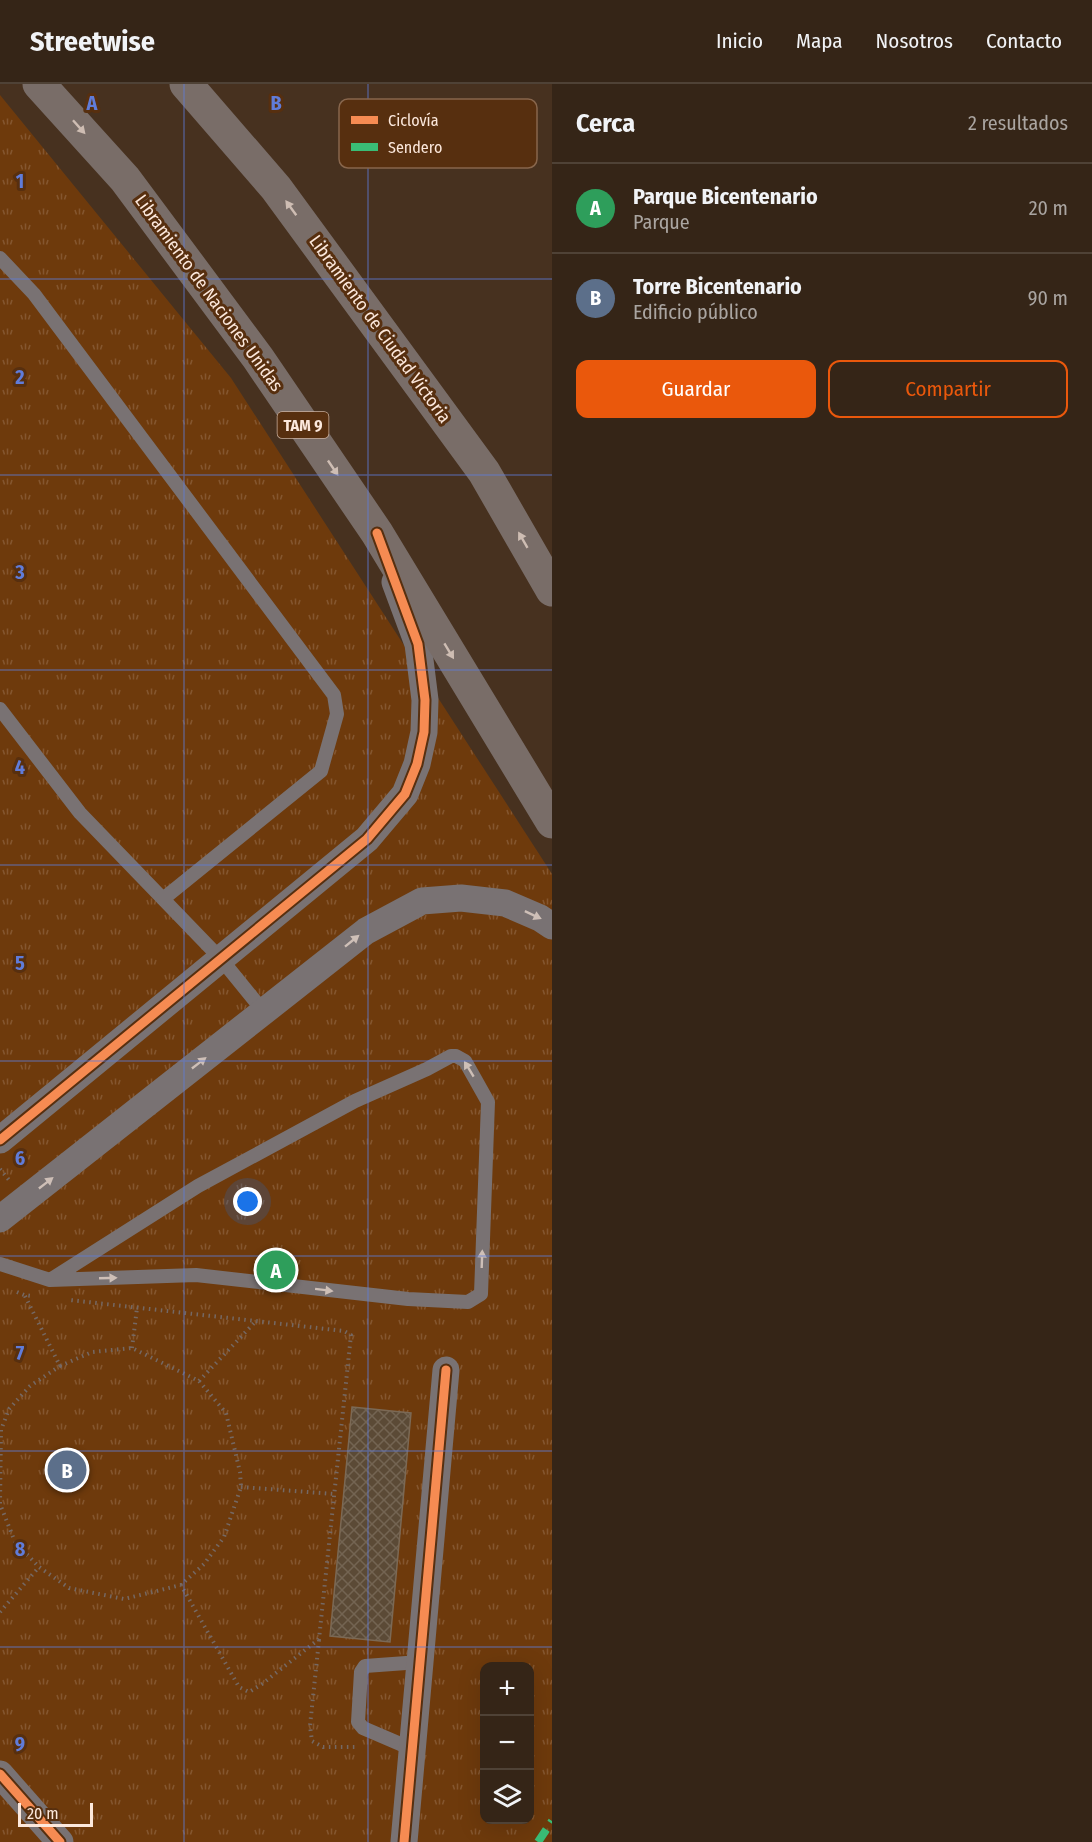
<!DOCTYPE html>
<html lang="es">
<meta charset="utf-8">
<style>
:root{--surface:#352517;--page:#3d2d20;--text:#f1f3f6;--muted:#aaa5a1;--line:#4f4236;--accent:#ea580c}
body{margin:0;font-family:"Fira Sans Condensed",sans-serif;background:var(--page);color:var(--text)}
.controls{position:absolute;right:18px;bottom:18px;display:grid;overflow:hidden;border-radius:12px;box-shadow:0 6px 24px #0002}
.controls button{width:54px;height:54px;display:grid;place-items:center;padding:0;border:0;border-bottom:2px solid var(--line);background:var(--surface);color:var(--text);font:30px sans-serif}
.scale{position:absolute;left:18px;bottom:15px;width:75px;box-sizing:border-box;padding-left:6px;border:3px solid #fce8dc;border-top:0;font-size:16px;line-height:21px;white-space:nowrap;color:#fce8dc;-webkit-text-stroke:4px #572f0f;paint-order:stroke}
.you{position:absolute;left:248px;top:1118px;width:21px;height:21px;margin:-15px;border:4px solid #fff;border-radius:50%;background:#1a73e8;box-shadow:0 0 0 9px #1a73e833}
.badge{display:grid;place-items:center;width:39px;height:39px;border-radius:50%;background:var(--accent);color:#fff;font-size:20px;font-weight:700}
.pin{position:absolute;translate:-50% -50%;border:3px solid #fff;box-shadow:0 2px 6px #0006}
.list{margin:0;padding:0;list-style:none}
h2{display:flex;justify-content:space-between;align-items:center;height:78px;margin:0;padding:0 24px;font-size:26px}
h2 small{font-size:20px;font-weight:400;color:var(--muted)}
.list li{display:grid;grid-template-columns:39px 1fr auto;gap:18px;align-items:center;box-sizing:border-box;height:90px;padding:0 24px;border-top:2px solid var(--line)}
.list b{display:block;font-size:22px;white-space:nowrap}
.list p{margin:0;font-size:20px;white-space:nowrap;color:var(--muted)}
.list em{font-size:20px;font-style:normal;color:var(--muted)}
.actions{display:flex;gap:12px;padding:18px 24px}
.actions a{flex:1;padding:14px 0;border:2px solid var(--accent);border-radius:12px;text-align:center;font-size:21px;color:var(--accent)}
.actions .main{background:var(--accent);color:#fff}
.icon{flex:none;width:33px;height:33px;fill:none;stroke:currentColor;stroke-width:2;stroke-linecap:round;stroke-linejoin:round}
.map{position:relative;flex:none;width:552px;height:1758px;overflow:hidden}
header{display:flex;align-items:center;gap:36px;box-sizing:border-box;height:84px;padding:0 30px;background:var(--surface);border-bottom:2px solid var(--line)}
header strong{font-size:28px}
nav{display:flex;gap:33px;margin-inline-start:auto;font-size:21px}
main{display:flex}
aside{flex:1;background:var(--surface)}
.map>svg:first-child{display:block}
</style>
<header>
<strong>Streetwise</strong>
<nav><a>Inicio</a><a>Mapa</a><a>Nosotros</a><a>Contacto</a></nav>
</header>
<main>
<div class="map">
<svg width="552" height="1758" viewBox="0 0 552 1758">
<defs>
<pattern id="grass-tufts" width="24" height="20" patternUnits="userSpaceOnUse" patternTransform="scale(1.5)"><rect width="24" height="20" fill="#6e3a0c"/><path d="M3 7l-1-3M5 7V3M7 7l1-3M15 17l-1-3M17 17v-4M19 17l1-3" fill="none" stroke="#84562f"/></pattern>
<pattern id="building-cross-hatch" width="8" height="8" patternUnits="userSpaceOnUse" patternTransform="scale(1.5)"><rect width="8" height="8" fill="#5b4a36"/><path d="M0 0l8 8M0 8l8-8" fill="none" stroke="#736452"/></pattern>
</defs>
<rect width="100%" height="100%" fill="#47311f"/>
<path fill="url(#grass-tufts)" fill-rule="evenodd" d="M0 11 231 294 552 790V1758H0ZM484 1582H530V1736H484Z"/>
<path fill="url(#building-cross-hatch)" stroke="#7b6955" stroke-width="1.5" d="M352 1323 411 1329 390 1558 330 1552Z"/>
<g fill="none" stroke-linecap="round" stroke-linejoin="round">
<path stroke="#756863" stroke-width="4" stroke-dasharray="1.5 4.5" stroke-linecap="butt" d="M0 1085 9 1096
M17 1208 24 1211 32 1212
M25 1212 60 1282 30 1302 9 1325 1 1346 0 1420 15 1458 39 1483
M132 1264 137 1224
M60 1282 92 1268 132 1264 199 1297 226 1329 240 1388 241 1403 224 1453 204 1480 181 1501
M199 1297 256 1237
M241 1403 334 1410
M0 1528 39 1483 69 1504 124 1515 181 1501 239 1603 249 1608 262 1600 319 1555 351 1251 344 1247 70 1216
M319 1556 310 1642 312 1657 323 1663H357"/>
<path stroke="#797273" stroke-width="14" d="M0 174 34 210 334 611 337 630 321 687 163 815
M0 625 80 729 221 875 264 928
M0 1180 50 1196 196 1191 408 1215 468 1218 481 1210 488 1018 465 977 456 972H451L427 985 355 1017 198 1102 50 1196
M412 1665 363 1644 358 1638 361 1588 365 1582 420 1578"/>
<path stroke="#797273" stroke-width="27" d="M0 1056 367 755 405 710 417 680 424 648 425 616 418 560 395 498
M0 1135 366 847 422 817 461 814 505 819 540 834 552 842
M0 1690 60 1758
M404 1758 446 1286"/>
<path stroke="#796d68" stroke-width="33" d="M39 0 125 95 258 274 377 449 552 738
M186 0 276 104 484 388 552 506"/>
<path stroke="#3abd76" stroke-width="8" stroke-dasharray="15 8" stroke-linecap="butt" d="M538 1758 552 1737"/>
<defs>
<path id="cycleway" d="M0 1056 367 755 405 710 417 680 424 648 425 616 418 560 377 449
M0 1690 60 1758
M404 1758 446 1286"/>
</defs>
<use href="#cycleway" stroke="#572f0f" stroke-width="13"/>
<use href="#cycleway" stroke="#f68b52" stroke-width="9"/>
</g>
<defs><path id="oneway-solid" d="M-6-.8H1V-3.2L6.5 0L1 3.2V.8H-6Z" transform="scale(1.5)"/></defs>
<g fill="#cebdb3">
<use href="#oneway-solid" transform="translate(79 43) rotate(48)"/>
<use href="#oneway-solid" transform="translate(291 124) rotate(-126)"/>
<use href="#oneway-solid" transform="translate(333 384) rotate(56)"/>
<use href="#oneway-solid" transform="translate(523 456) rotate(-120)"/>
<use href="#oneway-solid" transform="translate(449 567) rotate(59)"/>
</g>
<g fill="#cebfb7">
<use href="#oneway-solid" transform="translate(533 831) rotate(25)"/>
<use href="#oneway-solid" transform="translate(352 857) rotate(-39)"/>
<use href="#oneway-solid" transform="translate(199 979) rotate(-38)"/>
<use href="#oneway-solid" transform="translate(469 985) rotate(-121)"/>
<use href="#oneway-solid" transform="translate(46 1099) rotate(-38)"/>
<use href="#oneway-solid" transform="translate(482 1175) rotate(-88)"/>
<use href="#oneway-solid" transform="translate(108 1194) rotate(-2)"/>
<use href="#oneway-solid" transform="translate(324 1206) rotate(7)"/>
</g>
<path fill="none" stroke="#607cd9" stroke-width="1.5" stroke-opacity="0.55" d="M184 0V1758M368 0V1758M0 195H552M0 391H552M0 586H552M0 781H552M0 977H552M0 1172H552M0 1367H552M0 1563H552"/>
<g text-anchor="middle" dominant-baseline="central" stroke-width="6" stroke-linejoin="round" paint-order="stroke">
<rect fill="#572f0f" stroke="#cab09e" stroke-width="1.5" x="277.5" y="328" width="51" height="26" rx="4.5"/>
<g font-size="16" font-weight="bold" fill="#fce8dc">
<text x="303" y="341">TAM 9</text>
</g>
<g font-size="18" fill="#fce8dc" stroke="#572f0f">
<text transform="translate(209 209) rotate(54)">Libramiento de Naciones Unidas</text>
<text transform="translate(380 245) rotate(54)">Libramiento de Ciudad Victoria</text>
</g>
</g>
<rect x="339" y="15" width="198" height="69" rx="9" fill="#572f0f" stroke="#88664c" stroke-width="1.5"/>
<rect x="351" y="32" width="27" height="8" fill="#f68b52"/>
<rect x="351" y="59" width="27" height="8" fill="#3abd76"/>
<g font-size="16" fill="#fce8dc">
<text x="388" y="42">Ciclovía</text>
<text x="388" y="69">Sendero</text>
</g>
<g font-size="20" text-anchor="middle" font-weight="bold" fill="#607cd9" stroke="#572f0f" stroke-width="6" stroke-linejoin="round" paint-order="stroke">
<text x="92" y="26">A</text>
<text x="276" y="26">B</text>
<text x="20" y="104">1</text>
<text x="20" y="300">2</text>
<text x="20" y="495">3</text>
<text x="20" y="690">4</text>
<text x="20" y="886">5</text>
<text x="20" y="1081">6</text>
<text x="20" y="1276">7</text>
<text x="20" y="1472">8</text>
<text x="20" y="1667">9</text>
</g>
</svg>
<div class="controls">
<button>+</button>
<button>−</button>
<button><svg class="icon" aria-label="layers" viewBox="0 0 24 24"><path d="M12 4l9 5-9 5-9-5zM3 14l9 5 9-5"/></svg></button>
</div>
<div class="scale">20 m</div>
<div class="you"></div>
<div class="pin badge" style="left:276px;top:1186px;background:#2e9e5b">A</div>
<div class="pin badge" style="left:67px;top:1386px;background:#5c6f8a">B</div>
</div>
<aside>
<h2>Cerca<small>2 resultados</small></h2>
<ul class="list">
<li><span class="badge" style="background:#2e9e5b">A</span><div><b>Parque Bicentenario</b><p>Parque</p></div><em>20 m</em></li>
<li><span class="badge" style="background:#5c6f8a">B</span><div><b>Torre Bicentenario</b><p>Edificio público</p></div><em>90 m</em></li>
</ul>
<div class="actions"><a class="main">Guardar</a><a>Compartir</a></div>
</aside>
</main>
